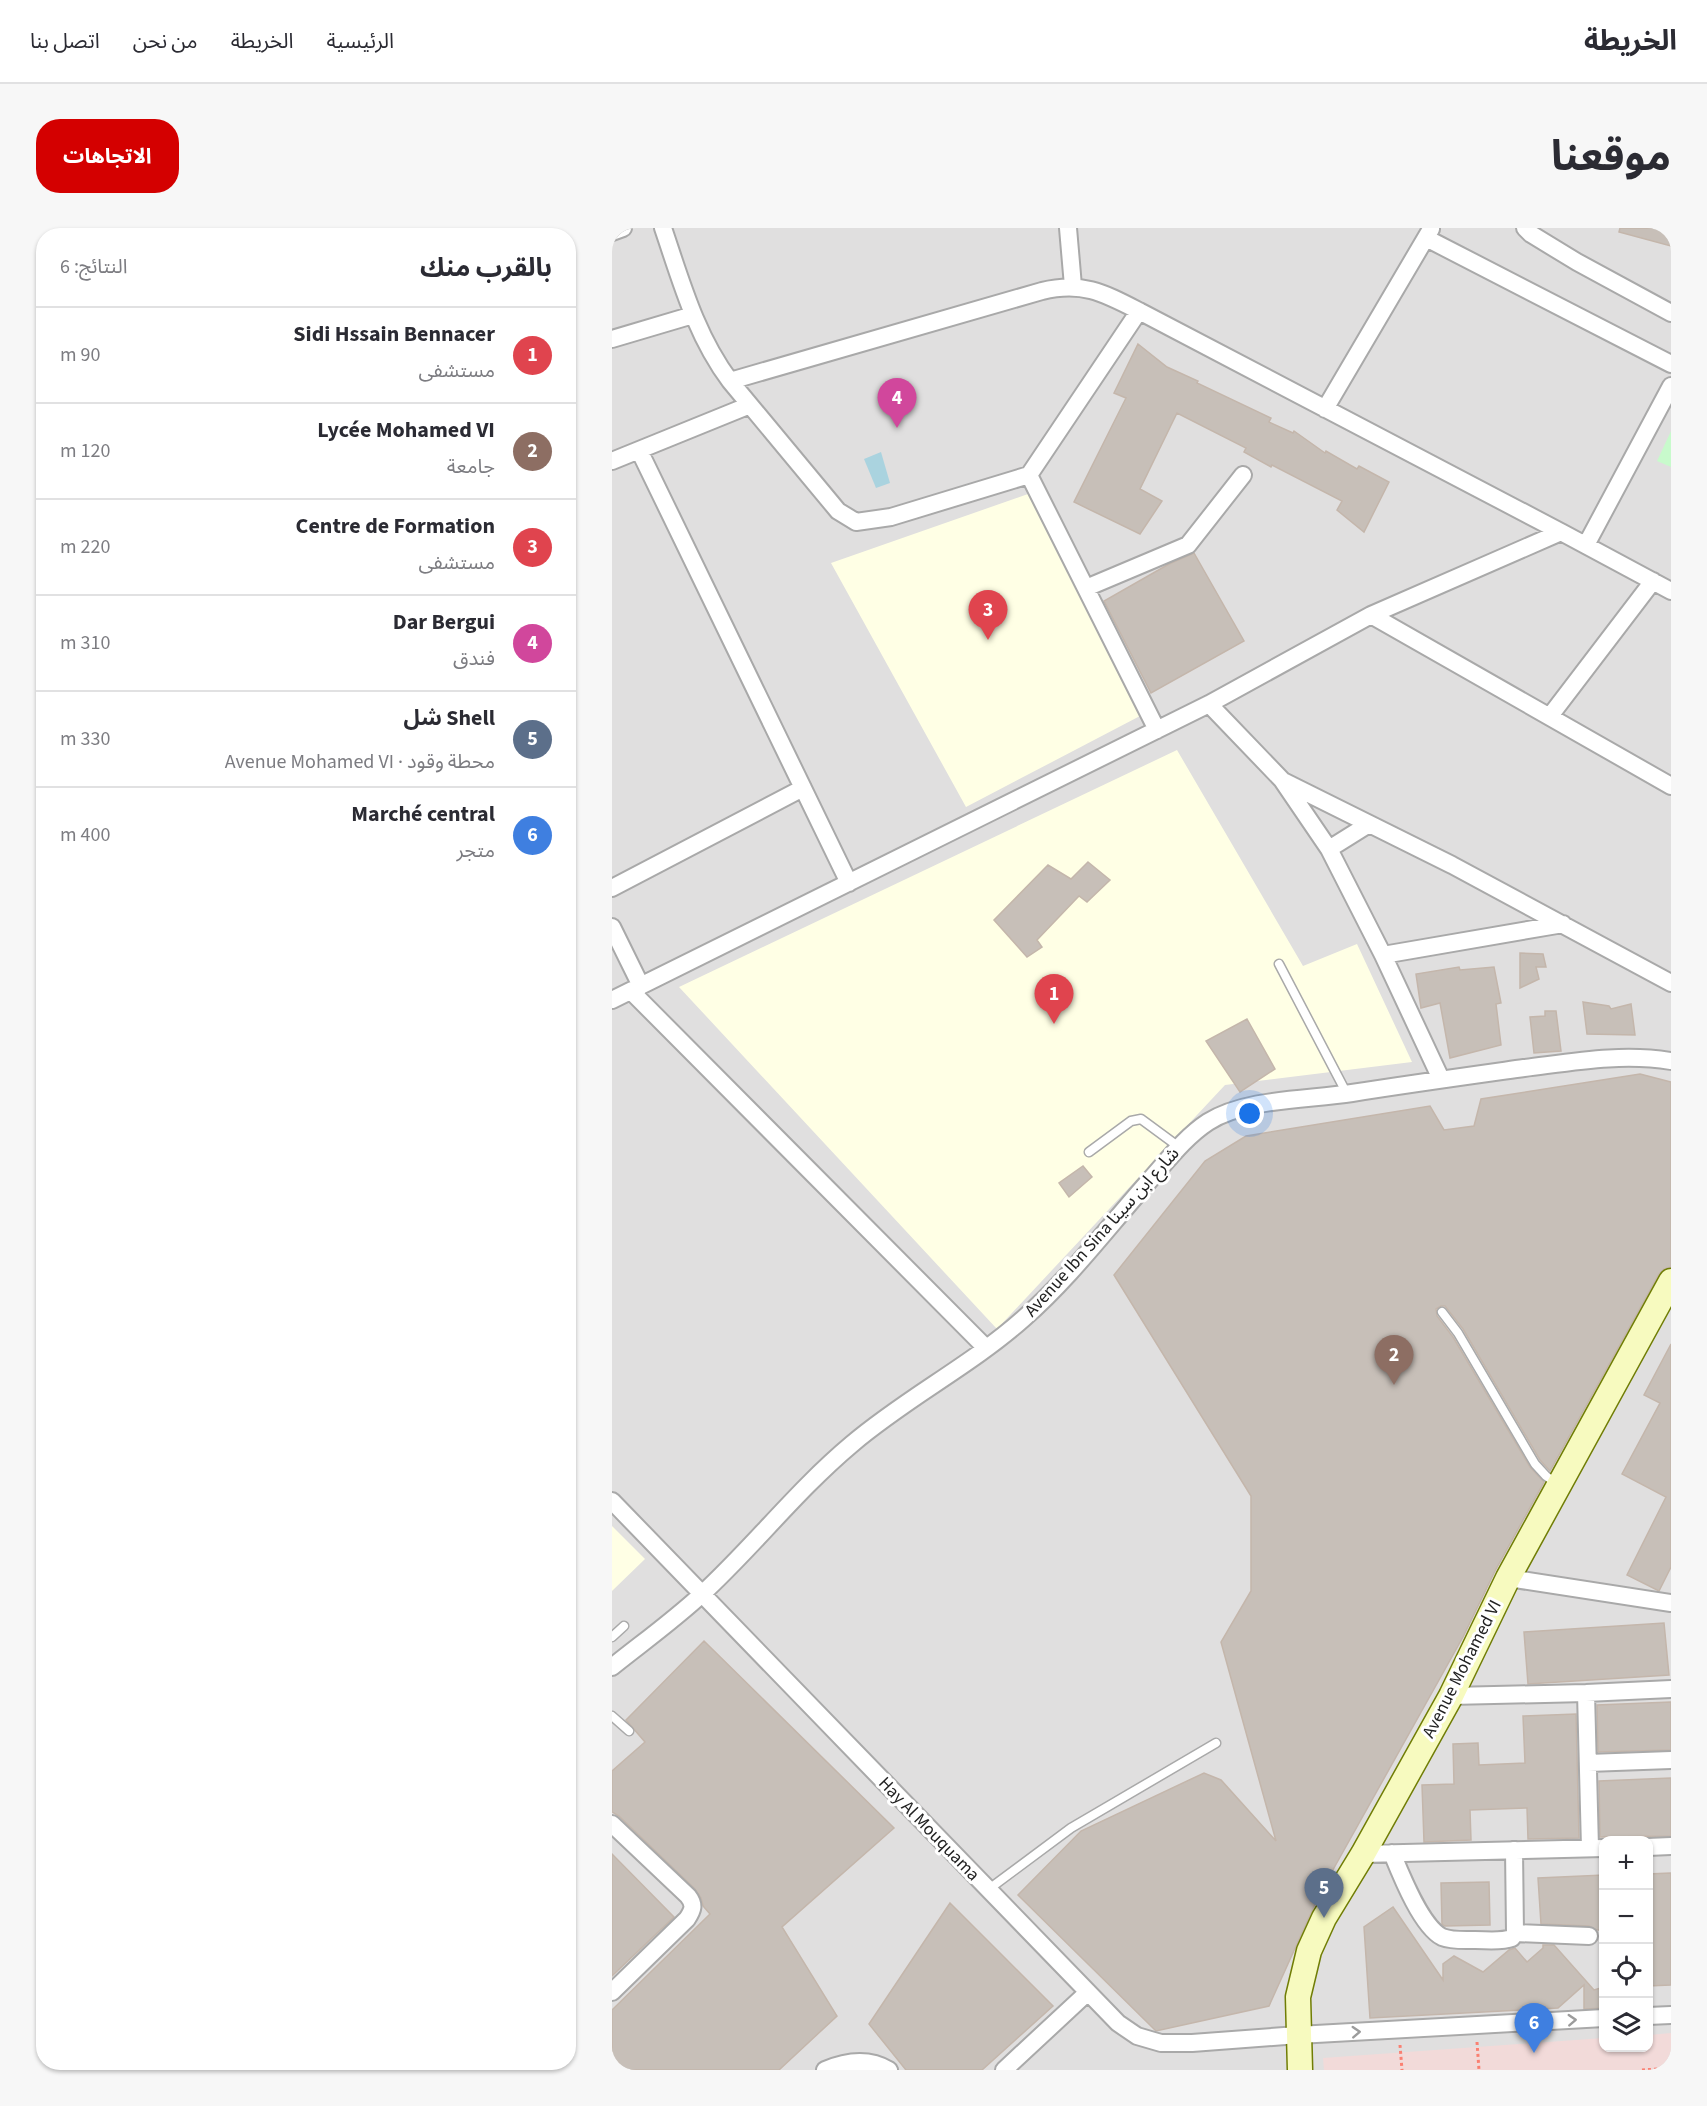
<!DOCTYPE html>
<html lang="ar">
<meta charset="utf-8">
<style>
:root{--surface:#fff;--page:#f7f7f7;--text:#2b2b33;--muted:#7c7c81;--line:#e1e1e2;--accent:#d40000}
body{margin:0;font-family:"Source Sans 3","Noto Sans Arabic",sans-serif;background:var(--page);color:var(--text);direction:rtl}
.controls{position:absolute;right:18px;bottom:18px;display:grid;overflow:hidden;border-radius:12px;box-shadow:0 2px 4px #0004}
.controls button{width:54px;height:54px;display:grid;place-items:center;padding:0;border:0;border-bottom:2px solid var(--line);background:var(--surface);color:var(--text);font:30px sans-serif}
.you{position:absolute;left:638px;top:886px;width:21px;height:21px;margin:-15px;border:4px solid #fff;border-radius:50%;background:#1a73e8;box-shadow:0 0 0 9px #1a73e833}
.badge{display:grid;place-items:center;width:39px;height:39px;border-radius:50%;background:var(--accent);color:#fff;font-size:20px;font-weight:700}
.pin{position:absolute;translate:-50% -50px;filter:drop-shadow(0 2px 3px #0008)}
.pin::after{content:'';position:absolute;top:32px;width:21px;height:18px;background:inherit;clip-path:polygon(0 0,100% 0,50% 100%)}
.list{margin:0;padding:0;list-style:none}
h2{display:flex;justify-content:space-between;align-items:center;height:78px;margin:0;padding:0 24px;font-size:26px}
h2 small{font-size:20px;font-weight:400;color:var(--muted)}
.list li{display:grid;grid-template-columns:39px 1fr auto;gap:18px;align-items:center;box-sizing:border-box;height:96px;padding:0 24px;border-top:2px solid var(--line)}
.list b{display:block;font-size:22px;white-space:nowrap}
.list p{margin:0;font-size:20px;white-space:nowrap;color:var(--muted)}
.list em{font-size:20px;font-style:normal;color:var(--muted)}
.icon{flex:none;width:33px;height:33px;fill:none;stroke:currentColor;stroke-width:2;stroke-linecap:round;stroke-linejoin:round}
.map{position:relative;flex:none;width:1059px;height:1842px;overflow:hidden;direction:ltr;border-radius:24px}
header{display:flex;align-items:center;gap:36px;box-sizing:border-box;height:84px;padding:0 30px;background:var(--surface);border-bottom:2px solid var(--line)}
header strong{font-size:28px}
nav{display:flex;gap:33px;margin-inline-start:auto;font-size:21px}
.intro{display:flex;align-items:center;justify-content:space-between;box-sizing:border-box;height:144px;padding:0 36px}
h1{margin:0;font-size:42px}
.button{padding:15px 27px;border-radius:24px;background:var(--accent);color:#fff;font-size:21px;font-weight:700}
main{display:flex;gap:36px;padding:0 36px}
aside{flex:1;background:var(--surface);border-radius:24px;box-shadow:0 2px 4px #0004}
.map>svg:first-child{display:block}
</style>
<header>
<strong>الخريطة</strong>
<nav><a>الرئيسية</a><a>الخريطة</a><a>من نحن</a><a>اتصل بنا</a></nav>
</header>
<div class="intro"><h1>موقعنا</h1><a class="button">الاتجاهات</a></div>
<main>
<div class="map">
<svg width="1059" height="1842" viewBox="0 0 1059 1842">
<rect width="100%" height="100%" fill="#f2efe9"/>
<path fill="#e0dfdf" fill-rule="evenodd" d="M0 0H1059V1842H0ZM992 1612H1036V1820H992Z"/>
<path fill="#f2dad9" d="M1059 1805V1842H712L711 1830 991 1810 992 1820H1036L1037 1807Z"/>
<path fill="#ffffe5" d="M416 266 528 488 354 579 219 335Z
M565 522 691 738 745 716 800 834 613 857 385 1101 67 759Z
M0 1298 33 1331 0 1363Z"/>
<path fill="#c8facc" d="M1059 203V239L1045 233Z"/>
<path fill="#aad3df" d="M269 224 278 255 264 260 252 231Z"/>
<path fill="#c7bfb8" stroke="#c4b6ab" stroke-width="1.5" d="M1008 0H1059V18L1007 4Z
M526 116 555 139 586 153 585 155 659 190 657 194 681 205 682 203 713 225 714 223 745 241 747 238 777 254 752 304 725 282 730 273 660 237 659 239 632 224 634 220 565 185 528 261 550 273 528 306 462 274 514 170 502 165Z
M582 325 632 413 539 465 492 373 557 336Z
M476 634 498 652 475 674 467 668 425 712 430 719 415 729 382 692 436 637 459 651Z
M908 725 931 726 934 739H924L927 751 908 760Z
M847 739 848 742 882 739 889 775 884 776 889 817 838 830 828 775 809 780 804 746Z
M971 774 997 778 999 781 1019 776 1023 807 975 806Z
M933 783H944L949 823 922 825 918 789 933 788Z
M635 791 663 841 628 864 594 813Z
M1028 846 1059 854V1039L1052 1041 1047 1046 938 1243 928 1232 851 1101 833 1078H829L824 1081 825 1088 841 1109 918 1239 932 1254 883 1343 851 1409 708 1665 657 1778 544 1803 406 1667 469 1603 592 1545 609 1552 664 1613 609 1414 639 1363V1268L502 1047 593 933 634 908 818 878 832 902 862 898 869 871Z
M471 938 480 949 457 969 447 955Z
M1059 1116V1339L1047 1363 1015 1347 1054 1269 1010 1246 1048 1175 1032 1167Z
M1052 1395 1057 1447 916 1456 912 1404Z
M92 1413 282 1600 170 1699 225 1788 167 1842H0V1782L98 1686 91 1678 89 1670 83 1661 7 1588 0 1584V1543L33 1514 14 1492Z
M1059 1474V1522L986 1524 985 1477Z
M964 1486 967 1610 916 1611 915 1580 858 1582 859 1612 812 1614 810 1557 842 1556 841 1516 866 1515 867 1537 913 1535 911 1488Z
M1059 1550V1608L988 1609 987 1553Z
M0 1626 62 1689 0 1748Z
M1059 1645V1757L1036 1758V1646Z
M992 1647V1702H985L977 1698 929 1696 926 1650Z
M877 1654 878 1697 833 1698 830 1696 829 1655Z
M338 1675 441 1778 370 1842H294L257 1796Z
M781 1679 831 1752V1736L842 1728 871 1744 897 1722 903 1720 915 1734 931 1720V1717H942L982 1762 992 1759V1780L972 1781V1757L946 1780 758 1790 752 1699Z"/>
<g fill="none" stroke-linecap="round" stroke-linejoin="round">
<defs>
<path id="service" d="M667 736 735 866
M477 924 519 893 529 891 567 919
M830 1084 846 1105 923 1236 934 1248 944 1255
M0 1409 12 1398
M0 1488 17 1503
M377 1661 459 1600 604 1515"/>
<path id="minor" d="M51 0C69 53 84 108 118 153L430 63C470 53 492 65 527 83L949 304
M456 0 461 58
M913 0 919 6 965 34 1059 85
M0 4 11 0
M814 10 1059 136
M0 111 81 87
M118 153 226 283 244 294 279 289 417 247 545 502
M713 181 819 1
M27 222 237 655
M0 233 138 177
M417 247 527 83
M974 317 1059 158
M474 360 576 317 631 247
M759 387 1059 558
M597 476 670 552 717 621 771 727 829 851
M938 488 1041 353
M671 553 840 637 1059 755
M717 621 757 596
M0 660 191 560
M0 699 29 758
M771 727 951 696
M19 763 374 1120
M0 772 597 476 759 387 949 304 1059 363
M0 1273 506 1795 525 1808 549 1815H580L686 1807 992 1790
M896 1350 1059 1375
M0 1439C30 1415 62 1392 90 1366 142 1318 185 1262 240 1216 294 1170 358 1138 411 1091 458 1050 496 999 537 953 555 933 573 909 596 894 634 870 696 872 740 865 797 856 855 848 912 840 961 834 1009 825 1059 833
M974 1465 978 1620
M839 1468 974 1465 1059 1461
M976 1535 1059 1532
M0 1596 76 1668C83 1677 81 1682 75 1691L0 1764
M1036 1619 1059 1618
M780 1625C789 1647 809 1698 830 1709 840 1713 852 1712 863 1712 875 1712 889 1714 900 1710L903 1705 902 1622
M751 1626 992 1620
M903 1705 977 1708
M1036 1788 1059 1787
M213 1842C234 1833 257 1830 277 1842
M392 1842 476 1764"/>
<path id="secondary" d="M688 1842 686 1769 697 1723 712 1690 751 1626 839 1468 896 1350 1059 1053"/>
</defs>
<use href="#service" stroke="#a9a9a9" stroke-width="11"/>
<use href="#minor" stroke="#a9a9a9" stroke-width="20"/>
<use href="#secondary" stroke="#707d05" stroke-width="27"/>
<path stroke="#fa8072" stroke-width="3" stroke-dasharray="3 3" stroke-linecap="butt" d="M865 1814 867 1842
M788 1817 790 1842
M1030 1842 1059 1840"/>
<use href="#service" stroke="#fff" stroke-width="8"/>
<use href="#minor" stroke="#fff" stroke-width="16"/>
<use href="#secondary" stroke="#f7fabf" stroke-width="24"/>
</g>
<defs><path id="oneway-chevron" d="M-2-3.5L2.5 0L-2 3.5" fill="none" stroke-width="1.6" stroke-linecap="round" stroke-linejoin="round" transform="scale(1.5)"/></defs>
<g stroke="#9c9c9c">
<use href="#oneway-chevron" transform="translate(960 1792) rotate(-3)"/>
<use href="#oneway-chevron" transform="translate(744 1804) rotate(-3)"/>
</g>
<g text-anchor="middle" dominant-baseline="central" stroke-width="6" stroke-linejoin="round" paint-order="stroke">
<g font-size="18" fill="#222" stroke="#fff">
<text transform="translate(490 1004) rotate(-48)">Avenue Ibn Sina شارع ابن سينا</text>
<text transform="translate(850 1441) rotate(-63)">Avenue Mohamed VI</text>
<text transform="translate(317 1601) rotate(46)">Hay Al Mouquama</text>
</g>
</g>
</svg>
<div class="controls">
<button>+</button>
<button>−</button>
<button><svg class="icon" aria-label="locate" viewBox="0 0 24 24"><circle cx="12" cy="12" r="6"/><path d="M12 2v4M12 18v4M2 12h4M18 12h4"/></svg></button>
<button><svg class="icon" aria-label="layers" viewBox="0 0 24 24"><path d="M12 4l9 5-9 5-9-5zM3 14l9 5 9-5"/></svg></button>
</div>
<div class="you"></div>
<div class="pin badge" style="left:442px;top:796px;background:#e0444e">1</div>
<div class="pin badge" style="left:782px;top:1157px;background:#8d6e63">2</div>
<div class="pin badge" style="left:376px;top:412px;background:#e0444e">3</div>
<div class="pin badge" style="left:285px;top:200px;background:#d1479c">4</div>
<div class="pin badge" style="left:712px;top:1690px;background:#5c6f8a">5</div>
<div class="pin badge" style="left:922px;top:1825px;background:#3f7fe0">6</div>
</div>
<aside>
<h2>بالقرب منك<small>النتائج: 6</small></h2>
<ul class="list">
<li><span class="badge" style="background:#e0444e">1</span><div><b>Sidi Hssain Bennacer</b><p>مستشفى</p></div><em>90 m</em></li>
<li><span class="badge" style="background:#8d6e63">2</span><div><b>Lycée Mohamed VI</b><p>جامعة</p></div><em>120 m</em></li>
<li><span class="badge" style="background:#e0444e">3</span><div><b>Centre de Formation</b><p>مستشفى</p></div><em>220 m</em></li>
<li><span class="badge" style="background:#d1479c">4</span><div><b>Dar Bergui</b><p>فندق</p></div><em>310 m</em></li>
<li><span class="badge" style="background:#5c6f8a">5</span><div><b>Shell شل</b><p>محطة وقود · Avenue Mohamed VI</p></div><em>330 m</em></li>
<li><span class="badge" style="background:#3f7fe0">6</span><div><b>Marché central</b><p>متجر</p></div><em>400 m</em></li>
</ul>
</aside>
</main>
